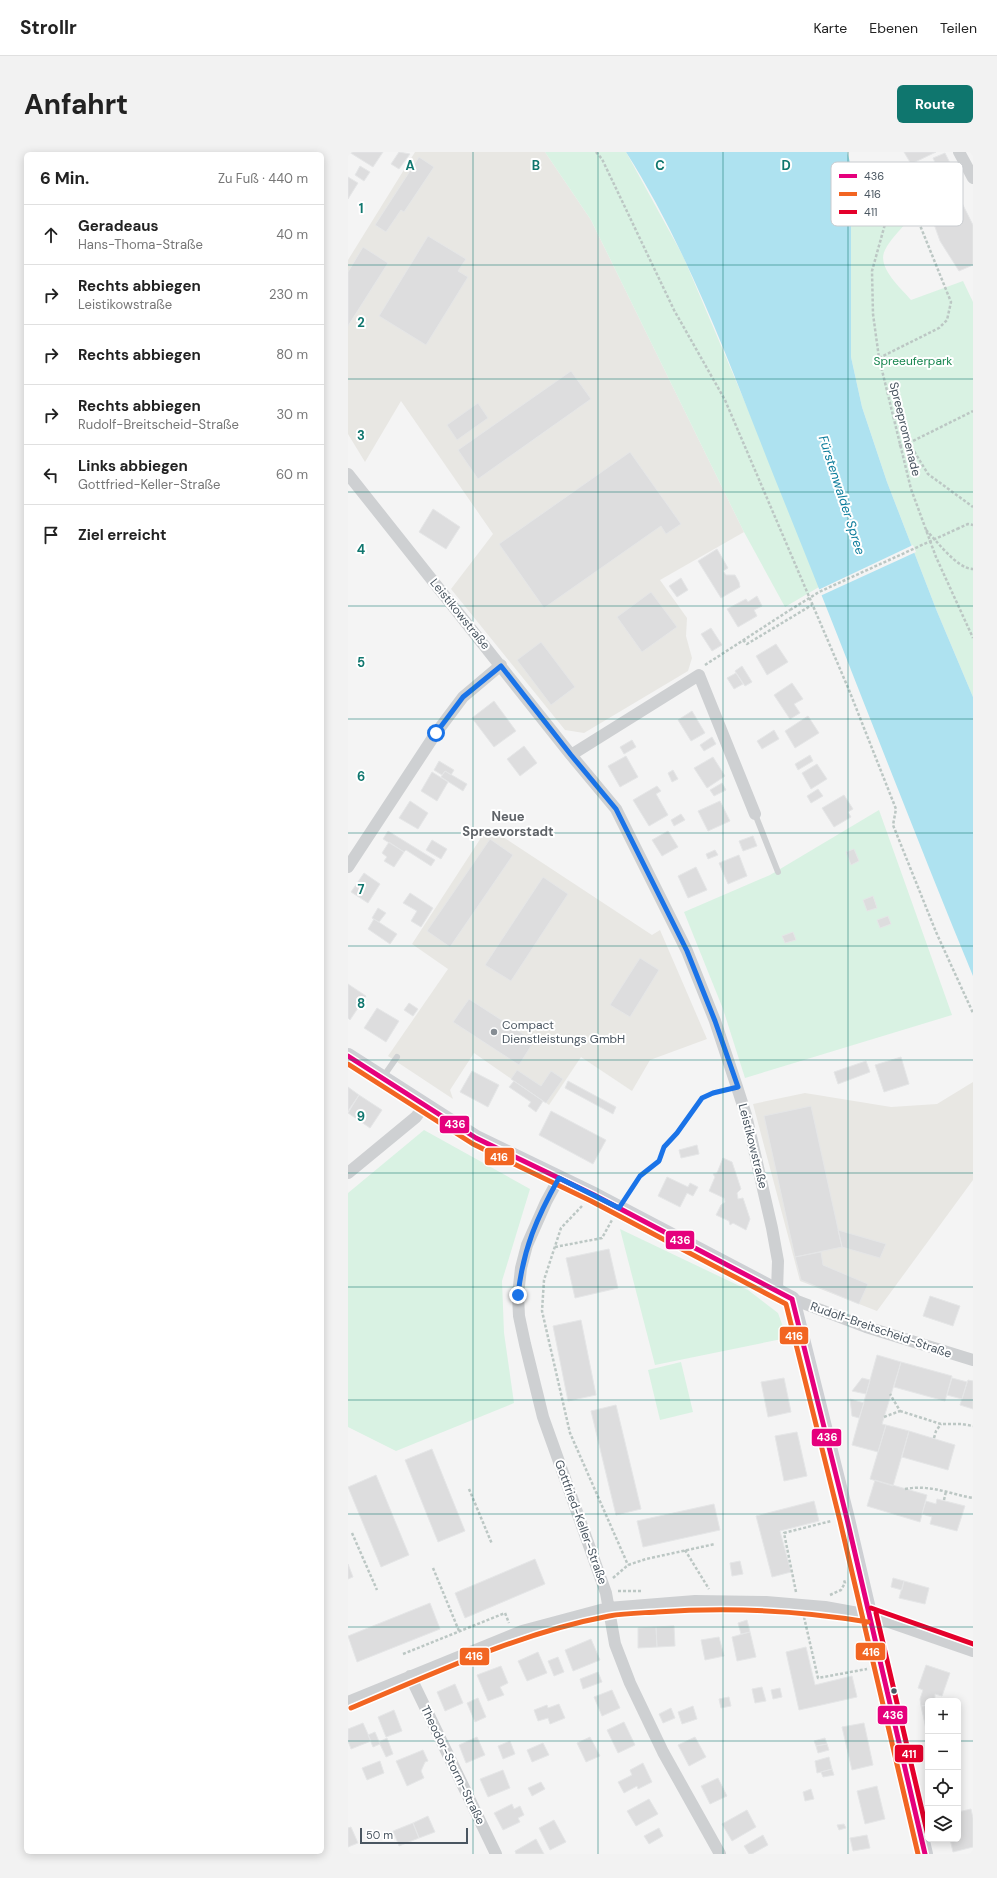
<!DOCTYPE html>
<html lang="de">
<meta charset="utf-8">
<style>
:root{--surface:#fff;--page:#f2f2f2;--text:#222;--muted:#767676;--line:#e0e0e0;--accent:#0f766e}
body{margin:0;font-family:"DM Sans",sans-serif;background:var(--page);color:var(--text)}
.controls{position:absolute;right:12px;bottom:12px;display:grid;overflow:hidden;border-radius:6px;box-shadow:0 2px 10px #0003}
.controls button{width:36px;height:36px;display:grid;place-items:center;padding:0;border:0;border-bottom:1px solid var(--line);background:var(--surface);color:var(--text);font:20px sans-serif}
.scale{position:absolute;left:12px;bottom:10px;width:108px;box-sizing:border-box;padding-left:4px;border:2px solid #4a5661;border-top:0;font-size:11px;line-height:14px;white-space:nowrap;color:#4a5661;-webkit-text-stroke:3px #fff;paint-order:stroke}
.stop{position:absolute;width:12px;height:12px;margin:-9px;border:3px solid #1a73e8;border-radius:50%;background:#fff}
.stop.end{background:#1a73e8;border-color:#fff;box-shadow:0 1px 4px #0008}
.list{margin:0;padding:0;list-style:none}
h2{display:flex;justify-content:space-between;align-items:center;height:52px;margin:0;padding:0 16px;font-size:17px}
h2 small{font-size:13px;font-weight:400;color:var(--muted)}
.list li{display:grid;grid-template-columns:26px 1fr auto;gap:12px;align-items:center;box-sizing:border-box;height:60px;padding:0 16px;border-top:1px solid var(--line)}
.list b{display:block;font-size:15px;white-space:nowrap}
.list p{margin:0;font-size:13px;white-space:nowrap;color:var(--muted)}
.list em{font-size:13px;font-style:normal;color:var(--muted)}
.icon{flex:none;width:22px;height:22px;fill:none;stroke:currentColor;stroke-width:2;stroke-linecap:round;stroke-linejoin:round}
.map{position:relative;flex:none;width:625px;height:1702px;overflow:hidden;border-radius:6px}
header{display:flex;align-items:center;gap:24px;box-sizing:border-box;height:56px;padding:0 20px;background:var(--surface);border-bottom:1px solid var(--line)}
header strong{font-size:19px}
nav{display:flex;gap:22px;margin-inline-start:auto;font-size:14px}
.intro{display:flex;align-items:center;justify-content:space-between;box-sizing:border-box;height:96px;padding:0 24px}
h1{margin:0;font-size:28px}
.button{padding:10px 18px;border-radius:6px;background:var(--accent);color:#fff;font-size:14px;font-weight:700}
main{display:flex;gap:24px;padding:0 24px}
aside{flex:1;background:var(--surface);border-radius:6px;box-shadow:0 2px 10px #0003}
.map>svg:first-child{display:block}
</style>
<header>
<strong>Strollr</strong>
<nav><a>Karte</a><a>Ebenen</a><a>Teilen</a></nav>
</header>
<div class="intro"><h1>Anfahrt</h1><a class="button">Route</a></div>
<main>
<aside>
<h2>6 Min.<small>Zu Fuß · 440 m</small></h2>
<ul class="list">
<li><svg class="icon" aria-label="ahead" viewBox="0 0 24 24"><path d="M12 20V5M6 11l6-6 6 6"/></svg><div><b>Geradeaus</b><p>Hans-Thoma-Straße</p></div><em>40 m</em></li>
<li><svg class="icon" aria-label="right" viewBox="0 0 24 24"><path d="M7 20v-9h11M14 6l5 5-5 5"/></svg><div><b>Rechts abbiegen</b><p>Leistikowstraße</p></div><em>230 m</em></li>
<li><svg class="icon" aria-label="right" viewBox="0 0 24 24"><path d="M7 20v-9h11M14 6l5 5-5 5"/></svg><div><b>Rechts abbiegen</b></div><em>80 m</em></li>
<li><svg class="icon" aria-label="right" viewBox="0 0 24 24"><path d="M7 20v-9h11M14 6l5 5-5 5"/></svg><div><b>Rechts abbiegen</b><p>Rudolf-Breitscheid-Straße</p></div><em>30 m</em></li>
<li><svg class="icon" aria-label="left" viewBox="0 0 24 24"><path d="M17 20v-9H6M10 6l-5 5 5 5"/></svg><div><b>Links abbiegen</b><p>Gottfried-Keller-Straße</p></div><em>60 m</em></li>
<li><svg class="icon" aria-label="arrive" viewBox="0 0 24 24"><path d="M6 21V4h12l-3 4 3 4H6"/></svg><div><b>Ziel erreicht</b></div></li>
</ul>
</aside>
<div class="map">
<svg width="625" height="1702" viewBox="0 0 625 1702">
<rect width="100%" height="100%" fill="#f4f4f4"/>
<path fill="#e8e7e3" d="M67 0H197L243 68 396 380 312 428 339 466 338 484 344 506 340 519 236 581 217 578 103 437 145 382 53 249 17 310 0 282V108Z
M140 675 304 783 312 778 359 887 302 908 284 939 233 905 201 953 126 901 102 938 105 947 40 904 100 817 64 792Z
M625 930V1028L529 1159 452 1129 405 952 457 941 543 955 589 952Z"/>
<path fill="#d9f2e3" d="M197 0H278L335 104 402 262 471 435 437 455 396 380 243 68Z
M548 22 550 45 558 71C551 79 542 88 537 98 528 115 553 136 563 148L615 129 625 150V545L588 457 539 330 514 255 503 205V35Z
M531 658 604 863 397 926 375 857 336 760 422 723Z
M76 978 182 1037 154 1129 156 1181 166 1251 48 1299 0 1275V1041Z
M272 1077 400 1138 430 1161 439 1186 307 1213Z
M333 1210 345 1260 312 1268 300 1218Z"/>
<path fill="#aee2f0" d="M278 0H499L503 13V205L514 255 539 330 588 457 625 545V824C557 659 494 492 427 327 383 216 342 101 278 0Z"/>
<path fill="#f4f4f4" d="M565 393 568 400 472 444 470 438Z"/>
<path fill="#ddddde" stroke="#e5e6e7" d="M1 0H35L25 15Z
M51 0 62 2 51 17 43 12Z
M556 0H588L563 12Z
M597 1 604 15 592 21 585 6Z
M71 5 86 15 56 60 53 58 38 80 27 73Z
M12 14 22 20 16 29 7 23Z
M0 25 10 31 0 47Z
M610 43 625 73V113L611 119 592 89 581 58Z
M80 84 118 107 110 119 120 125 78 193 31 164Z
M15 95 40 111 0 174V120Z
M223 219 243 247 130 327 110 298Z
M130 251 140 266 109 288 99 273Z
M282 300 333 372 318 382 313 374 196 456 151 392Z
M85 357 112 375 98 397 71 380Z
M369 397 380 416 375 419 378 423H387L391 430 392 435 373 446 350 409Z
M333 426 340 438 329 445 321 434Z
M303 440 329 475 294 500 269 465Z
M409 444 414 454 406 458 409 464 390 475 379 457 398 447 400 450Z
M363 476 374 493 364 499 353 482Z
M193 490 227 535 203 553 169 508Z
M428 492 440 510 419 523 408 504Z
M394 514 404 530 397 534 387 519Z
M388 521 395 532 386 537 379 526Z
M444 531 455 547 446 552 452 561 442 567 426 543Z
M146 549 168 579 146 595 124 566Z
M344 559 357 581 343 589 330 568Z
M460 564 471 581 447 596 437 579Z
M426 578 431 587 414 597 409 589Z
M364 585 368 592 356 599 352 593Z
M284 588 288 595 276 602 272 595Z
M176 594 189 611 172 624 159 607Z
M462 603 465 609 450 618 447 612Z
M278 604 290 625 272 635 260 614Z
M365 605 377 624 359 636 346 616Z
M91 609 106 618 103 623 97 619 94 623 86 618Z
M469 612 479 627 463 637 454 621Z
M325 618 330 627 324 630 320 621Z
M97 619 119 632 115 639 93 625Z
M84 620 100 630 89 649 73 639Z
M374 631 378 638 366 644 362 638Z
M309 634 313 639 308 642 320 663 301 674 285 648Z
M470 637 475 644 463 651 459 644Z
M496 643 505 657 500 660 503 665 486 675 474 656Z
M62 649 80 661 70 677 51 666Z
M372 649 382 669 360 679 350 659Z
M333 662 337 668 326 674 323 668Z
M40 679 87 708 83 714 58 698 56 700 35 687Z
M320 679 330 695 314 704 304 688Z
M405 684 409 694 395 699 391 689Z
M142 687 165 703 102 795 79 779Z
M84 688 99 697 93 707 78 698Z
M41 690 56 700 46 715 36 709 39 705 34 701Z
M506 697 511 709 503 713 498 700Z
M367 698 370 703 360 707 358 702Z
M391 703 399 724 380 732 371 711Z
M348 715 359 738 340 746 330 724Z
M16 721 32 732 20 751 3 740Z
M195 725 220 742 163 829 137 813Z
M62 741 85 756 73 775 63 769 69 759 55 751Z
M525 744 529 756 519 759 515 748Z
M30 756 38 761 31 770 24 766Z
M540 764 543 772 532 776 529 768Z
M26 767 49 782 42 792 20 777Z
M445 780 448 788 437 791 434 784Z
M292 806 311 818 282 865 262 853Z
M0 832 18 844 2 868 0 866Z
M121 847 186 889 171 913 105 870Z
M61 851 70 857 65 864 56 858Z
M29 856 51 869 38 890 16 876Z
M553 905 561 932 536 940 527 913Z
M518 909 522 920 490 932 486 920Z
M169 918 193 934 203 919 215 927 198 951 163 927Z
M124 919 151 933 140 955 112 940Z
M166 929 195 949 188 960 180 954 183 950 161 935Z
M220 929 268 955 265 962 217 936Z
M0 935 11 943 0 959Z
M11 943 34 958 22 976 0 961Z
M463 954 494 1095 447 1105 416 964Z
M203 959 258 988 245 1012 191 983Z
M349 993 351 1002 333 1006 331 998Z
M375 1006 384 1010 393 1037 389 1041 390 1047 395 1046 402 1067 398 1078 385 1071 382 1073 381 1069 368 1063 373 1053 377 1050 376 1046 361 1039 367 1025 365 1022 369 1021Z
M319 1025 340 1035 342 1031 350 1035 345 1044 339 1041 332 1055 310 1044Z
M490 1078 538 1092 532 1106 494 1095Z
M261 1097 270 1136 227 1146 218 1106Z
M473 1100 475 1113 520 1132 511 1152 453 1128 447 1105Z
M582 1144 612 1154 605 1174 575 1164Z
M233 1168 248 1243 220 1249 205 1174Z
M529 1203 553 1210 534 1272 538 1273 530 1300 504 1293Z
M553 1210 604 1224 597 1249 546 1235Z
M436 1226 443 1260 420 1265 413 1230Z
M514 1226 522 1228 518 1242 504 1239Z
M604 1226 619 1230 614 1247 599 1243Z
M620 1228 625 1229V1257L612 1253Z
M502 1247 516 1251 511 1266 504 1264Z
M268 1253 293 1357 268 1363 243 1259Z
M538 1273 561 1279 545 1334 522 1327Z
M561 1279 607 1293 600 1318 554 1305Z
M449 1280 459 1324 436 1329 427 1284Z
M84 1297 117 1379 90 1390 57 1308Z
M28 1323 61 1403 33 1415 0 1335Z
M527 1328 579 1343 572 1370 519 1354Z
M589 1347 617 1354 609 1379 582 1372 584 1365 574 1362 578 1349 588 1352Z
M466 1349 471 1369 432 1379 443 1420 424 1425 408 1364Z
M366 1352 372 1378 295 1395 289 1369Z
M187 1407 197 1432 117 1466 107 1441Z
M392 1409 395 1422 384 1424 382 1411Z
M0 1412 5 1425 0 1427Z
M545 1426 556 1429 554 1438 543 1435Z
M556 1429 581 1436 577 1452 551 1446Z
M82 1451 92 1477 9 1510 0 1484Z
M399 1468 402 1480 393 1482 390 1471Z
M326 1474 327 1494 309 1495 308 1475Z
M308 1475 309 1495 290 1496V1476Z
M402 1480 408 1505 389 1509 384 1485Z
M371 1485 376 1504 357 1508 353 1488Z
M243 1487 252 1508 225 1519 217 1498Z
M458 1495 467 1533 504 1524 509 1545 451 1558 438 1500Z
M190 1500 199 1521 179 1529 170 1509Z
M210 1505 216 1520 206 1524 200 1509Z
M578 1513 602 1521 594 1544 587 1542V1549H580V1553L573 1554 572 1547 575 1538 570 1536Z
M153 1514 160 1531 152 1535 156 1543 140 1549 129 1523Z
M250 1520 254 1530 235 1537 232 1527Z
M107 1532 115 1551 97 1559 89 1540Z
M414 1535 418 1549 407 1551 404 1537Z
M432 1536 434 1545 425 1547 423 1538Z
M264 1538 272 1556 254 1564 246 1545Z
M381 1545 383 1554 373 1556 371 1547Z
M130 1546 138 1565 127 1570 119 1551Z
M211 1552 217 1566 202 1572 200 1566 190 1569 186 1558 199 1553 200 1556Z
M580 1553V1586L573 1554Z
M345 1554 349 1567 334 1572 330 1560Z
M323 1556 327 1566 315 1571 311 1562Z
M46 1558 54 1579 38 1585 30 1565Z
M276 1570 287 1593 270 1601 259 1578Z
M15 1571 23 1589 3 1597 0 1589V1577Z
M516 1571 525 1613 504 1618 494 1575Z
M27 1580 32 1592 25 1595 20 1583Z
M129 1585 137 1603 118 1611 111 1593Z
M242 1585 252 1604 238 1610 229 1591Z
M347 1585 358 1605 341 1614 330 1593Z
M39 1586 45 1602 38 1605 31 1590Z
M477 1586 479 1592 468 1594 466 1589Z
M162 1589 167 1602 155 1607 150 1594Z
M195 1591 201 1603 184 1610 179 1598Z
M479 1592 481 1598 470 1601 468 1594Z
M75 1598 80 1609 77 1610 73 1619 76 1626 59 1634 48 1609Z
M481 1605 484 1617 469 1621 467 1609Z
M32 1609 36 1621 19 1628 14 1616Z
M295 1611 304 1630 290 1637 289 1634 276 1641 270 1630 284 1623 282 1618Z
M484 1617 486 1623 475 1625 473 1620Z
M155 1618 162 1636 140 1645 132 1627Z
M370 1626 379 1644 362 1652 353 1634Z
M193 1630 197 1637 184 1644 180 1636Z
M529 1634 537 1667 517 1672 509 1639Z
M463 1637 466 1647 457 1649 455 1640Z
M301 1647 310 1662 288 1674 279 1659Z
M164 1652 166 1657 172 1654 176 1663 170 1666 172 1670 155 1678 146 1661Z
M623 1657 625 1666V1695L605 1700 602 1687H610V1660Z
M399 1658 408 1675 384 1689 374 1672Z
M80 1664 87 1680 71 1686 65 1671Z
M206 1668 218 1690 202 1698 191 1676Z
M65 1671 71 1686 51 1694 45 1679Z
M496 1672 498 1676 491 1678 489 1673Z
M3 1675 10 1691 0 1695V1676Z
M311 1676 315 1684 301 1692 296 1684Z
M415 1683 420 1693 404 1702H401L396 1694Z
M519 1683 522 1696 505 1699 502 1686Z
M188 1687 196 1702H168L167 1699Z"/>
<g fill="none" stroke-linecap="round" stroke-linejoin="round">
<path stroke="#bcc7c4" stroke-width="2.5" stroke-dasharray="3 2" stroke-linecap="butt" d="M248 0 254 7 326 158 377 248 501 538 548 657 545 673 588 780 625 861
M542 54 524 119 525 162 531 206 563 337 588 405 625 486
M504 58H523L542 54 611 25
M531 206 591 176 599 168 603 150 561 46
M561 291 580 322 625 355
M551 294 561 291 625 259
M609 377 620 372 625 373
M578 378C589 389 609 417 625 417
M395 488 399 492 464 453
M357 513 442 458
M279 1043 292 1024 311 1009 316 995 329 981 354 946 377 938
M234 1054 213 1076 196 1128 194 1159 222 1281 280 1413
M207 1095 254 1086 264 1068
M552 1259 593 1272H614L625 1274
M536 1265 552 1259 542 1242
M586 1286 588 1279 593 1272
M121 1337 144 1392
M557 1337C582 1332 601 1342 625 1346
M596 1348 598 1339
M4 1381 29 1438
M337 1398 361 1437
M85 1416 111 1479
M265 1426 280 1413 298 1407 367 1392
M270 1439H295
M448 1440 436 1381 483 1369
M482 1443 493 1438 497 1431 496 1428
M456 1465 470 1526 519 1517
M55 1502 157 1461 161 1471"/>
<path stroke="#ced0d2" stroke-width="6" d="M407 662 430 720
M35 925 49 905"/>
<path stroke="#ced0d2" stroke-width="12" d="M611 0 625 26
M0 322 223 603 268 657 339 799 367 869 389 935 398 963 424 1076 430 1109 429 1139
M223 603 351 523 407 662
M0 715 88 581 115 545 153 513
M0 1021 68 965 76 954
M211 1026 198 1050 179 1093 173 1116 170 1143 171 1164 177 1192 195 1265 258 1441 267 1492 282 1531 315 1600 372 1702
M444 1147 518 1175 625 1208
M62 1524 148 1702
M0 1550 174 1479 260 1456 347 1449 418 1450 477 1455 521 1463 625 1499"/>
<path stroke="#ced0d4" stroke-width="16" d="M0 904 128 986 246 1043 444 1147 499 1367 577 1702"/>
<path stroke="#bcc7c4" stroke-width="2.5" stroke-dasharray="3 2" stroke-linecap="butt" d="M442 458 471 440 609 377"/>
<defs>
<path id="bus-1" d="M0 904 128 986 246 1043 444 1147
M444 1147 499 1367 577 1702"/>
<path id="bus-2" d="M0 912 125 992 243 1049 438 1152 492 1369 570 1702
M3 1556C87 1521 171 1481 261 1464 277 1461 293 1461 309 1460 380 1455 449 1458 520 1470"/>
<path id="bus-3" d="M523 1456 625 1492
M528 1461 580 1684"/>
</defs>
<use href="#bus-1" stroke="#fff" stroke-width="8"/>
<use href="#bus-2" stroke="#fff" stroke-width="8"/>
<use href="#bus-3" stroke="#fff" stroke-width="8"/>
<use href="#bus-1" stroke="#e5007d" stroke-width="5"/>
<use href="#bus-2" stroke="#f26522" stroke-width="5"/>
<use href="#bus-3" stroke="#e4002b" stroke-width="5"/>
</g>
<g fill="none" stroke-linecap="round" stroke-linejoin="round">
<path stroke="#1a73e8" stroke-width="5" d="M88 581 115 545 153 514 223 603 268 657 339 799 367 869 390 935 365 941 354 946 329 981 316 995 311 1009 292 1024 271 1056 211 1026C189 1065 175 1097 170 1143"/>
</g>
<path fill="none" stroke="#0f766e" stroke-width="1" stroke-opacity="0.55" d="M125 0V1702M250 0V1702M375 0V1702M500 0V1702M0 113H625M0 227H625M0 340H625M0 454H625M0 567H625M0 681H625M0 794H625M0 908H625M0 1021H625M0 1135H625M0 1248H625M0 1362H625M0 1475H625M0 1589H580M610 1589H625"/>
<circle fill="#868d94" stroke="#fff" stroke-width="1.5" cx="146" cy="880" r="4"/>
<circle fill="#4a5661" stroke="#fff" stroke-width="1.5" cx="546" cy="1539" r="3.5"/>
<g text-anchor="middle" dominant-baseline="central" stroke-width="4" stroke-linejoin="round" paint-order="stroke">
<g font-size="12" fill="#17864f" stroke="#fff">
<text x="565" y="209">Spreeuferpark</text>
</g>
<g font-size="12" fill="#4a5661" stroke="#fff">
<text transform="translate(557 277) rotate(76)">Spreepromenade</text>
<text transform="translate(112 462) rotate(51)">Leistikowstraße</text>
<text transform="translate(405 994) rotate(76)">Leistikowstraße</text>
<text transform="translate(533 1178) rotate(19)">Rudolf-Breitscheid-Straße</text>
<text transform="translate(233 1370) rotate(70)">Gottfried-Keller-Straße</text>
<text transform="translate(105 1613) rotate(64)">Theodor-Storm-Straße</text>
</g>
<g font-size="12" fill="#4a5661" stroke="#fff" text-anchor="start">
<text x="154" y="873">Compact<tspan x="154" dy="14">Dienstleistungs GmbH</tspan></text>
</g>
<g font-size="13" font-style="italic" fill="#0c7c9b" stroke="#fff">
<text transform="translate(494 343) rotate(72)">Fürstenwalder Spree</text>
</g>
<g font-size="13" font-weight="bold" fill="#5f6368" stroke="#fff">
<text x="160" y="664">Neue<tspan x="160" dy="15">Spreevorstadt</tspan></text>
</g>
</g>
<rect x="483" y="10" width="132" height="64" rx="6" fill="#fff" stroke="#c9ccd0" stroke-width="1"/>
<rect x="491" y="22" width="18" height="4" fill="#e5007d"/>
<rect x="491" y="40" width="18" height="4" fill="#f26522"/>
<rect x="491" y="58" width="18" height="4" fill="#e4002b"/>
<g font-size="11" fill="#4a5661">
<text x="516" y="28">436</text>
<text x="516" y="46">416</text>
<text x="516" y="64">411</text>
</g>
<g font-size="13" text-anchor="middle" font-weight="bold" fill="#0f766e" stroke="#fff" stroke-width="4" stroke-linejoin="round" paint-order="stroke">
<text x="62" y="18">A</text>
<text x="188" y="18">B</text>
<text x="312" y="18">C</text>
<text x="438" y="18">D</text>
<text x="13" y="61">1</text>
<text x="13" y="175">2</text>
<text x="13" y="288">3</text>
<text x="13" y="402">4</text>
<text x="13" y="515">5</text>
<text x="13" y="629">6</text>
<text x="13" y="742">7</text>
<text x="13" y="856">8</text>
<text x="13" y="969">9</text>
</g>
<g stroke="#fff" stroke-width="1.5">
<rect x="91" y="963" width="31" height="19" rx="4" fill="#e5007d"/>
<rect x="136" y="995" width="31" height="19" rx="4" fill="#f26522"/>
<rect x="317" y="1078" width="30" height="20" rx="4" fill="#e5007d"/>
<rect x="431" y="1174" width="30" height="19" rx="4" fill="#f26522"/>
<rect x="463" y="1276" width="31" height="19" rx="4" fill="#e5007d"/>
<rect x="507" y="1490" width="31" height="19" rx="4" fill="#f26522"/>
<rect x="111" y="1495" width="31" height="19" rx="4" fill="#f26522"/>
<rect x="529" y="1553" width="31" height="20" rx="4" fill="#e5007d"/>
<rect x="546" y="1592" width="30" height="19" rx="4" fill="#e4002b"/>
</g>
<g font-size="11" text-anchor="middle" font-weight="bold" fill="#fff">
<text x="107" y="976">436</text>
<text x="151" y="1009">416</text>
<text x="332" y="1092">436</text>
<text x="446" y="1188">416</text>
<text x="479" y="1289">436</text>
<text x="523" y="1504">416</text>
<text x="126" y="1508">416</text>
<text x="545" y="1567">436</text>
<text x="561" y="1606">411</text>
</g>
</svg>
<div class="controls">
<button>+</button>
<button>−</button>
<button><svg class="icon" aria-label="locate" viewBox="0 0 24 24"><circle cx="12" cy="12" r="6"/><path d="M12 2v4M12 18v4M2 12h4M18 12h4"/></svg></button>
<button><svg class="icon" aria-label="layers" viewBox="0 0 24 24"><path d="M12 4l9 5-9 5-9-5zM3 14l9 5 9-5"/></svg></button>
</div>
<div class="scale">50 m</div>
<div class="stop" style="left:88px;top:581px"></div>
<div class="stop end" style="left:170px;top:1143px"></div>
</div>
</main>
